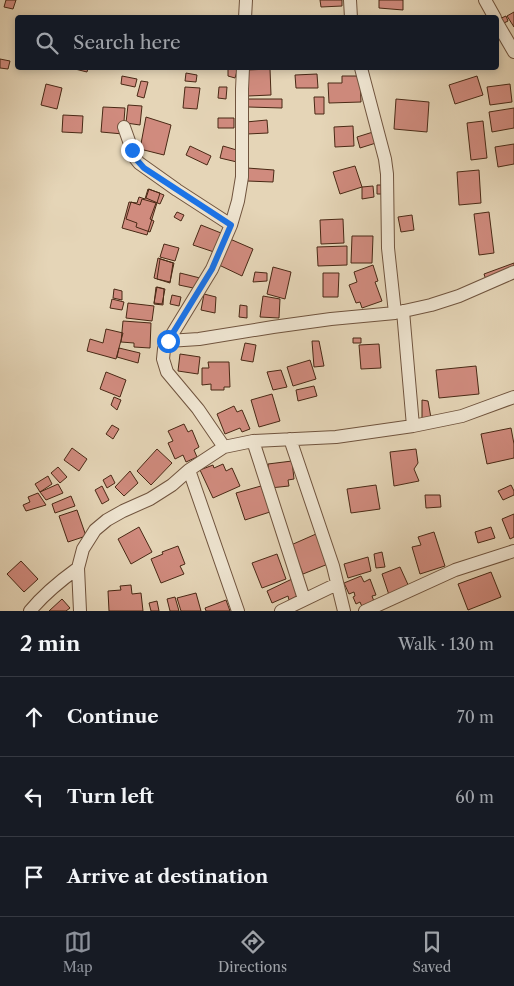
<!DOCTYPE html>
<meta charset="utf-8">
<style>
:root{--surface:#171b24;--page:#242831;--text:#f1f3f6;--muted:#9ea1a6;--line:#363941;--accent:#8c9099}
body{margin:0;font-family:"Libre Caslon Text",serif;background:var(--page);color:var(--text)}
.stop{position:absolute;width:15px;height:15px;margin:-11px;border:4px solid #1a73e8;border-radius:50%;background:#fff}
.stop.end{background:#1a73e8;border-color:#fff;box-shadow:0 1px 5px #0008}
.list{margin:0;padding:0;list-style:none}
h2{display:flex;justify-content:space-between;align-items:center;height:65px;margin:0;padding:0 20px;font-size:21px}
h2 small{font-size:16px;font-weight:400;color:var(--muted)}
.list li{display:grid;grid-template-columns:32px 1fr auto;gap:15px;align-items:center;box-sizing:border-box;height:80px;padding:0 20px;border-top:1px solid var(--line)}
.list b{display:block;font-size:19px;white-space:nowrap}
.list em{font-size:16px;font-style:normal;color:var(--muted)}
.icon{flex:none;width:28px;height:28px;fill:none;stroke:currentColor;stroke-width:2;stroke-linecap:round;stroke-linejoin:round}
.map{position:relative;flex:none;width:514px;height:611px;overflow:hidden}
.search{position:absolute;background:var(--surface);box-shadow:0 2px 8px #0003;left:15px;right:15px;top:15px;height:55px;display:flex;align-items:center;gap:12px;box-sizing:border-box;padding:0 18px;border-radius:5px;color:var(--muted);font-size:19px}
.sheet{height:305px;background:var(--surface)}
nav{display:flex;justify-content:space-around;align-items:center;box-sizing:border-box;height:70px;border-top:1px solid var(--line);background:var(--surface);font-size:14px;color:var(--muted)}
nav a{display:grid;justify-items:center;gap:2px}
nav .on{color:var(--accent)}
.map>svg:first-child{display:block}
</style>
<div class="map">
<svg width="514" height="611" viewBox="0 0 514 611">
<rect width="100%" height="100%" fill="#e5d5b7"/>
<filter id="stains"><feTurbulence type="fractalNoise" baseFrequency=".004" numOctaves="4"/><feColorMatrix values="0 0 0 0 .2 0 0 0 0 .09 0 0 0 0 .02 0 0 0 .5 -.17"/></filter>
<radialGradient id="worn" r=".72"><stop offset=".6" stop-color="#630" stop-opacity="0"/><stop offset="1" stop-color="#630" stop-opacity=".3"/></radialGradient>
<path fill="#d08b7e" stroke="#492915" d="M6 0H16L13 9 4 7Z
M320 0H342V6L321 7Z
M379 0H403V10L379 8Z
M514 12V27L507 16Z
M506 16 508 21 502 24 499 19Z
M0 59 10 61 8 69 0 68Z
M75 68H88L87 72 75 69Z
M228 68H238L235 78 228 76Z
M270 69 271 95 248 96 247 70Z
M186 73 197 75 196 82 185 81Z
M317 74 318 88H296L295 75Z
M122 76 137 79 135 87 121 84Z
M342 76H360L361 102 329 103 328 83H342Z
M477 76 483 95 455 104 449 85Z
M141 81 148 82 144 98 137 96Z
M46 84 62 88 57 109 41 105Z
M510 84 512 102 490 105 487 87Z
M185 87 200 88 197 109 183 108Z
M219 87H227L226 99 218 98Z
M314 97H324V114H315Z
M248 99H282V108L248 107Z
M396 99 429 102 427 132 394 129Z
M128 105 142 106 140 125 126 123Z
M103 107 125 108 123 134 101 132Z
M514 108V128L492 132 489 112Z
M63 115 83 116 82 133 62 132Z
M146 117 171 125 164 155 140 149Z
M218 118H234V128H218Z
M267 120 268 133 247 134 246 122Z
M483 121 487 158 471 160 467 123Z
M353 126 354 146 335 147 334 127Z
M373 132 376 143 360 148 357 137Z
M514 144V164L498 167 495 147Z
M190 146 211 156 207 165 186 155Z
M223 146 240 151 237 162 220 158Z
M355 166 362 187 340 194 333 172Z
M247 168 274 170 273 182 247 181Z
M479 170 481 203 459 205 457 172Z
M377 185H383L385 194H377Z
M373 186 374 197 362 199V187Z
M148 189 160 193 147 235 122 228 129 202 137 203 139 197 145 199Z
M149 189 164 195 160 204 146 198Z
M142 199 156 203 150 219 154 221 150 232 136 227 137 223 126 219 131 202 140 205Z
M177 212 184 215 181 221 174 217Z
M489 212 494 253 479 255 474 214Z
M412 215 414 230 401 232 398 217Z
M343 219 344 243 321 244 320 220Z
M201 225 221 233 214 252 193 245Z
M352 236H373L372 263H351Z
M230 239 253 249 242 276 219 265Z
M164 244 179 248 175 261 160 257Z
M347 246V265L318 266 317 247Z
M158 258 173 263 170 283 154 278Z
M160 259 174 263 170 282 157 279Z
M514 263V276L488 286 484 274Z
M373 265 378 281 375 282 382 301 362 308 360 302 356 303 349 285 357 282 354 272Z
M273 267 291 272 285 299 267 294Z
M255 272 267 273V281L253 282Z
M180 273 200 278 198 289 179 285Z
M323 273H339L338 297H323Z
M156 287 164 289 163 305 154 304Z
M157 287 165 289 162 304 154 303Z
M114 289 122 291V300L113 298Z
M204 294 216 297 215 313 201 310Z
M172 295 181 297 179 306 170 304Z
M263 296 280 299 279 318 260 317Z
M112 299 124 302 122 310 110 308Z
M128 303 154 306 152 321 126 318Z
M240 305 247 306V318L239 317Z
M123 321 151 323 150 348 134 347V343L121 342Z
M106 329 123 333 116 359 87 351 90 339 103 343Z
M353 338H361V343H353Z
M312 341H319L324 366 314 367Z
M245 343 256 345 253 362 241 360Z
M379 344 381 368 361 369 359 345Z
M119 348 140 353 138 363 117 357Z
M180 354 200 357 198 374 178 371Z
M310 360 316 379 293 386 287 367Z
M208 362H229L230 387H224V390H211V384L202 385V368H209Z
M476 366 479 394 439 398 436 370Z
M281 370 287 387 273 390 267 372Z
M106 372 126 380 120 397 100 389Z
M314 386 317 396 298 401 296 390Z
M272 394 280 421 259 427 251 400Z
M114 397 121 400 117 410 111 405Z
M422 400 428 401 431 418H422Z
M234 406 237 412 242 410 250 429 242 432 240 428 225 434 217 414Z
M184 424 188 432 192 430 199 447 194 450 197 457 186 462 183 455 175 459 168 443 173 441 168 431Z
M112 425 119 429 113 439 106 434Z
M511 428 514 444V458L487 464 481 434Z
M72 448 87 459 79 471 64 460Z
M157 449 172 463 151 485 137 471Z
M416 449 418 463 414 469 419 481 394 486 390 452Z
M292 461 294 479 288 480 289 486 270 488 268 464Z
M223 464 226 471 232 468 240 486 213 498 200 470 213 465 214 468Z
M58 467 67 477 60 483 51 473Z
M130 471 138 483 124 496 115 487Z
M111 475 115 483 107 488 103 480Z
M48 476 52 484 40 492 35 484Z
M58 484 63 493 46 500 40 492Z
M376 485 380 509 351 513 347 489Z
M511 485 514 491V495L503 500 498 491Z
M102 486 109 500 102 504 95 490Z
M261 486 270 512 245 520 236 493Z
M38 493 46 505 26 511 23 505 30 502 28 497Z
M425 495H440L441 507 426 508Z
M71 496 75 506 55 513 52 504Z
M77 510 86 536 68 542 59 516Z
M514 514V537L510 539 502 519Z
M139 527 152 552 131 564 118 539Z
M491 527 495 538 478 543 475 532Z
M434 532 445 566 420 574 412 547 421 545 418 537Z
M316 534 328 564 303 574 291 545Z
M178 546 185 564 180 566 184 574 161 583 151 559 163 554 162 552Z
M382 552 385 567 376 568 374 554Z
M277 554 286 579 262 588 252 563Z
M368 557 371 571 348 578 344 564Z
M21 561 38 579 24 592 7 574Z
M400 567 410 589 390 598 382 574Z
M491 572 501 597 468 610 458 584Z
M361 576 364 582 370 579 376 595 372 596 375 604 363 609 360 602 356 604 353 597 355 596 354 592 349 594 344 583Z
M292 579 299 595 289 600 288 596 272 603 267 591Z
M131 585 132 594 141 593 143 611H109L108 591 121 590 120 586Z
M196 593 201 611H181L177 598Z
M175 597 179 611H170L167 599Z
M62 599 70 608 66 611H49Z
M226 600 230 611H206L205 608Z
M157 601 159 611H151L149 603Z"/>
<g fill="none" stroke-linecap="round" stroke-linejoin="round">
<defs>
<path id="minor" d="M350 0 351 18
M485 0 495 18
M245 18 246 0
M496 21 514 52
M361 68 385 159 387 174 388 248 395 313
M124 127 135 158 139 163 177 190 231 225
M403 311 413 426
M168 341 199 339 273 327 331 319 395 313 431 305 459 296 514 272
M290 439 333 566 344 611
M253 441 304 599
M224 447 198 409 167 372 163 359 164 349 168 341 212 269 231 225 238 201 242 177V89L243 68
M189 470 238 611
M30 611C44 594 60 581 78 568
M80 611 78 568 83 549 95 530 107 520 123 511 150 499 172 485 189 470 224 447 253 441 336 437 413 426 462 416 514 397
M281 611 337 584
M365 611 455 570 514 551"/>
</defs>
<use href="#minor" stroke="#70543e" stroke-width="14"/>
<use href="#minor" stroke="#eee4d0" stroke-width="12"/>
</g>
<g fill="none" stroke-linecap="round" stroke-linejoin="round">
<path stroke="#1a73e8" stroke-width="6" d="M132 150 135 158 144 168 231 225 212 269 168 341"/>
</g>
<rect width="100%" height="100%" filter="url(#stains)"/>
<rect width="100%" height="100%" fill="url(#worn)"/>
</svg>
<div class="stop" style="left:168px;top:341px"></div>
<div class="stop end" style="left:132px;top:150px"></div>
<div class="search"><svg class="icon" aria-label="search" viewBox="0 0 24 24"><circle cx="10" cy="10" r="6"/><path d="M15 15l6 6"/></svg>Search here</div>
</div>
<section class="sheet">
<h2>2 min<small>Walk · 130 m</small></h2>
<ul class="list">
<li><svg class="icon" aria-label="ahead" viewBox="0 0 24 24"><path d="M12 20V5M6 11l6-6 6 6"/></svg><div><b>Continue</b></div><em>70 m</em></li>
<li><svg class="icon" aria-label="left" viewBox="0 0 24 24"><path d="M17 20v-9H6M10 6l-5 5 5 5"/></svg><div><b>Turn left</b></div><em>60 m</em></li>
<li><svg class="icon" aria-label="arrive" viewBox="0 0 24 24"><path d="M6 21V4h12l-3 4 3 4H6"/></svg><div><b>Arrive at destination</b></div></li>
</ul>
</section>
<nav>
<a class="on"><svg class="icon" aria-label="map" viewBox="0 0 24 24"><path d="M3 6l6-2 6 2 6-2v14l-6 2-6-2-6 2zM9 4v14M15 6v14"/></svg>Map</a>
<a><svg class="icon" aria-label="directions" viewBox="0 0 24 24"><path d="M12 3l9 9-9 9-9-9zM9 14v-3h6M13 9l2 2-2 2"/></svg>Directions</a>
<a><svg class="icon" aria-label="saved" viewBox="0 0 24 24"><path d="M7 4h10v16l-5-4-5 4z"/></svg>Saved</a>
</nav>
